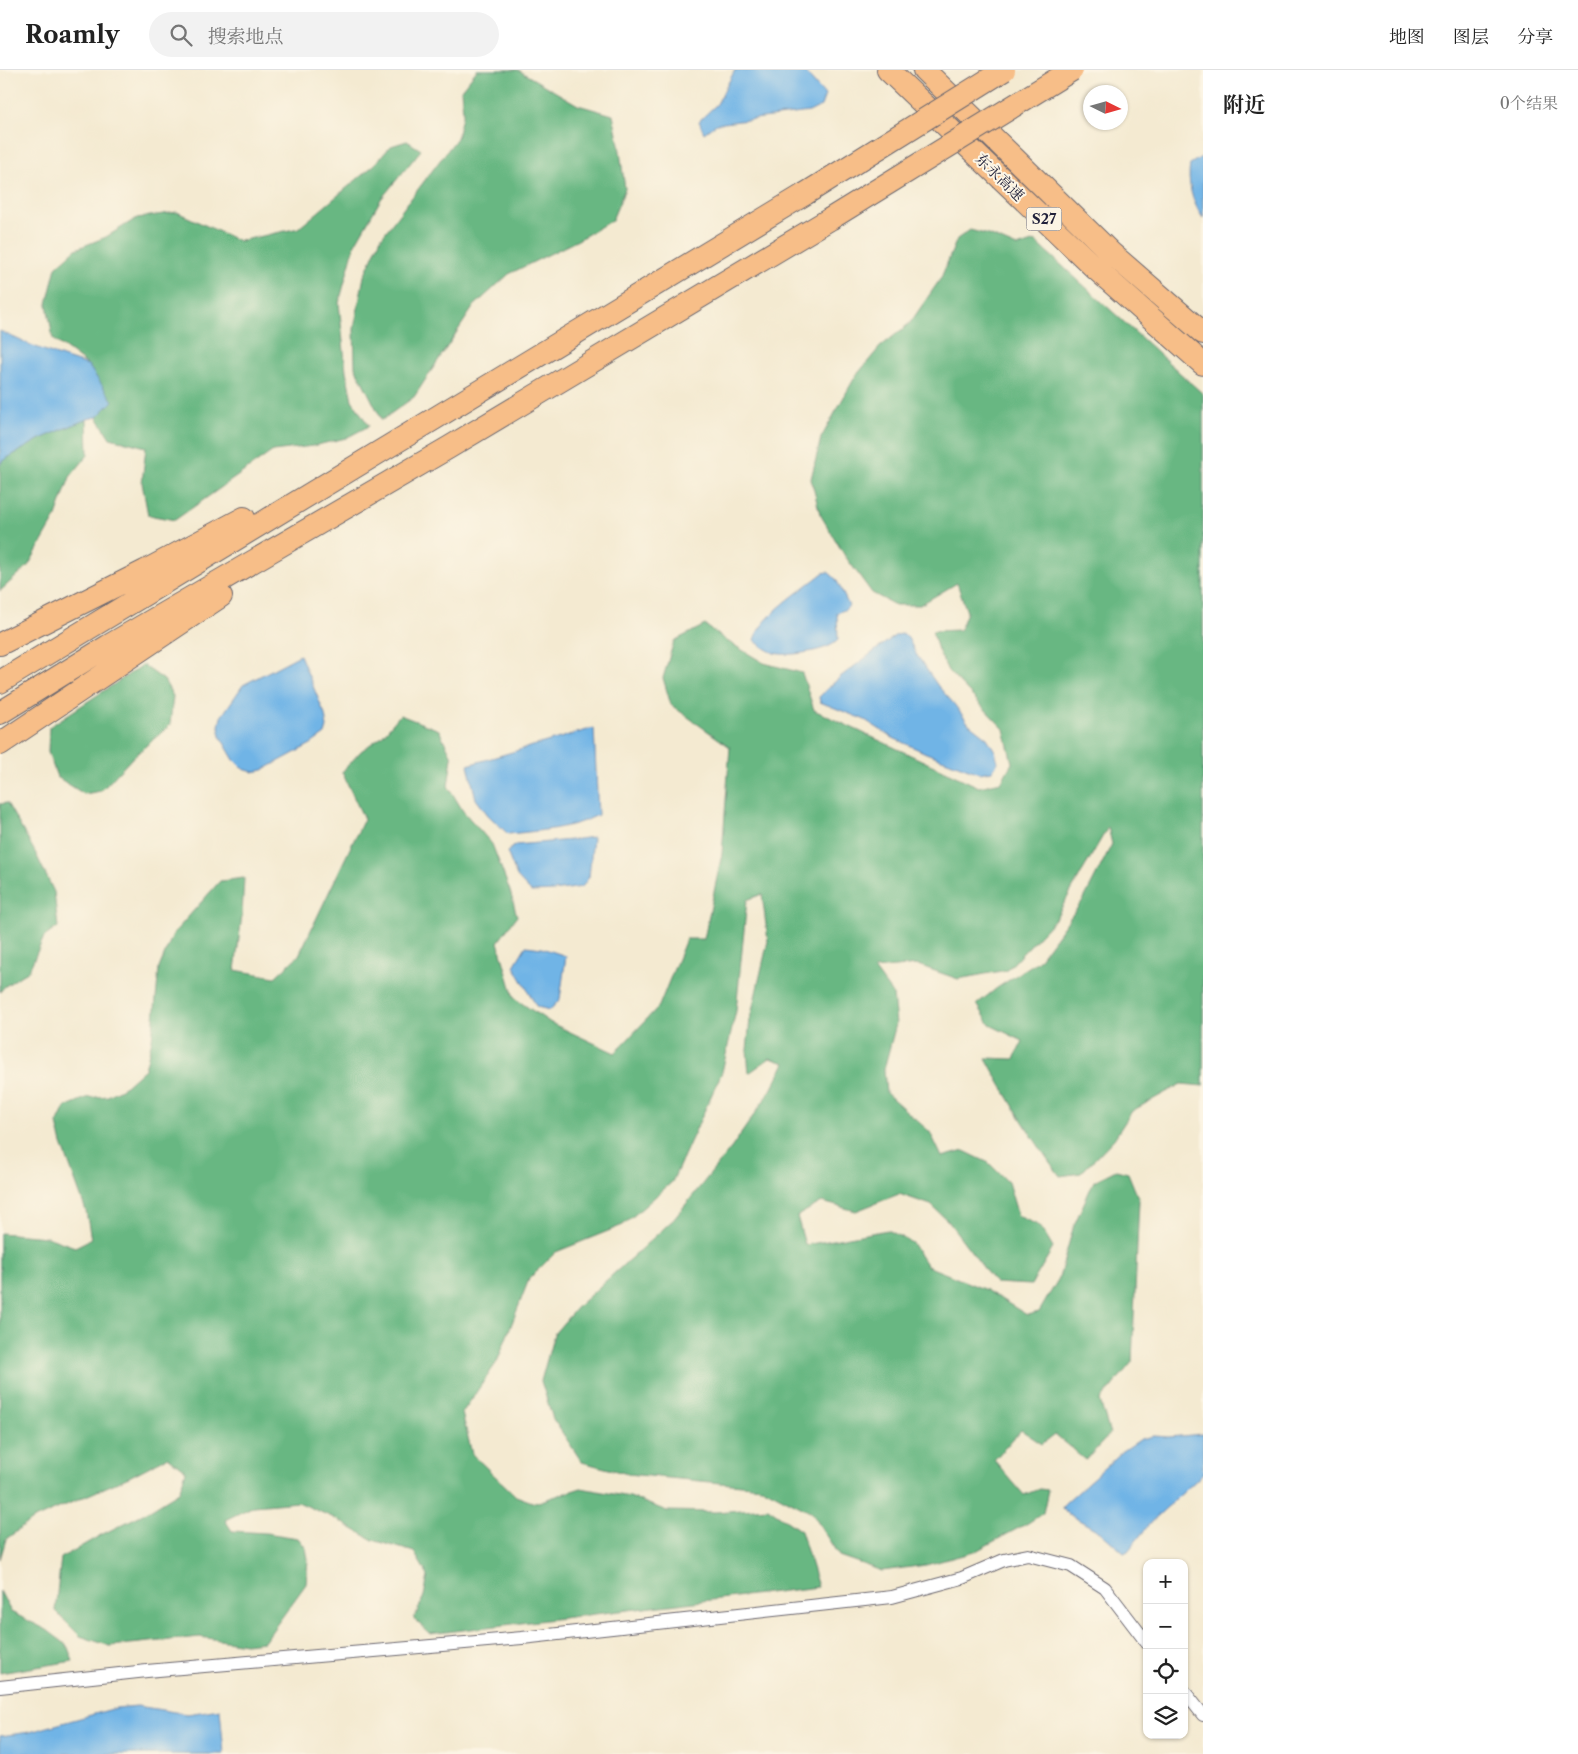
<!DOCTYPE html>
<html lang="zh">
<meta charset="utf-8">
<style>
:root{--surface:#fff;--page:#f2f2f2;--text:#222;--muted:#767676;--line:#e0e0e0}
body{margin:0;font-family:"Libre Caslon Text","Noto Serif SC",serif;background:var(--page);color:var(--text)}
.controls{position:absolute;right:15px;bottom:15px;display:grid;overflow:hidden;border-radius:10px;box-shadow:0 1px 4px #0004}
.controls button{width:45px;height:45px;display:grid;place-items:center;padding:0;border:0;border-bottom:1px solid var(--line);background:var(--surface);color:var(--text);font:25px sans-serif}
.compass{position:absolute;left:1083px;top:15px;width:45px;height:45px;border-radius:50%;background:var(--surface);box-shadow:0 1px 4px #0004;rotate:95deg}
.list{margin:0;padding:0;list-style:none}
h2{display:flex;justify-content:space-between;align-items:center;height:65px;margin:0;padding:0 20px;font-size:21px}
h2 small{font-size:16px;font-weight:400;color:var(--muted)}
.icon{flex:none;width:28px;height:28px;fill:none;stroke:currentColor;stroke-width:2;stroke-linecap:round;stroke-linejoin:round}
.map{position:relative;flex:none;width:1203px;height:1684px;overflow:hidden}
header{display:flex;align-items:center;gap:30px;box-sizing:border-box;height:70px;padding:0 25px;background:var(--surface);border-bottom:1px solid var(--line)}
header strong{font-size:24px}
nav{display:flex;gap:28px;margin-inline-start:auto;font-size:18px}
.search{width:350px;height:45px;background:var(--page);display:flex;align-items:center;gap:12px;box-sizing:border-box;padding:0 18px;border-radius:28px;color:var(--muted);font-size:19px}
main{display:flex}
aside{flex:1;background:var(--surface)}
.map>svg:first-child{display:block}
</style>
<header>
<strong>Roamly</strong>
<div class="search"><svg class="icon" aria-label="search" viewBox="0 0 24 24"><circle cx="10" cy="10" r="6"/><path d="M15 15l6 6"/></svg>搜索地点</div>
<nav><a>地图</a><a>图层</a><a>分享</a></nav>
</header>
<main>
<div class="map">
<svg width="1203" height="1684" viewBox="0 0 1203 1684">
<rect width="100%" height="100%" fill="#fcf5e5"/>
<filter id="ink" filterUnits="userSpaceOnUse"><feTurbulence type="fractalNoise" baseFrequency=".02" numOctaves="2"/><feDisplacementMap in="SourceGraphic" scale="10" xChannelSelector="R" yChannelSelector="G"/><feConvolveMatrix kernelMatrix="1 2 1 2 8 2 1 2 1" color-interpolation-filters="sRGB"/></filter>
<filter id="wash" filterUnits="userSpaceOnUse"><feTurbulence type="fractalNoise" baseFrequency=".0096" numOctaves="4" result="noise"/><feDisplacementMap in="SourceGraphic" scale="20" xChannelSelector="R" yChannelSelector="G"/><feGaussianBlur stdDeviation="1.12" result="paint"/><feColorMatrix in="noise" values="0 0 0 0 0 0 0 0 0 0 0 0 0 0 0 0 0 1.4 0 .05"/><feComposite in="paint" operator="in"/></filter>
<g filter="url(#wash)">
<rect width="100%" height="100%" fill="#f4ead1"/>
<path fill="#67b782" stroke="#446c5e" d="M477 0H518L578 35 613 45 619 74 625 119 612 150 578 170 509 204 474 236 414 327 382 350 355 297 354 259 364 206 381 168 457 68 463 42 461 20Z
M407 71 421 80 381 129 355 174 339 233 346 301 352 330 369 356 346 368 313 376 273 381 175 450 148 445 142 413 146 377 110 368 97 347 112 331 88 295 53 269 47 234 56 197 76 179 106 167 137 148 177 142 239 171 299 158 374 95 391 76Z
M970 160 989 165 1017 177 1035 171 1203 324V1016L1181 1014 1132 1041 1114 1069 1081 1103 1060 1106C1032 1069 1009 1030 986 988L1014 989 1023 971 990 955 977 934 997 918 1038 891 1084 829 1112 774 1108 757 1055 849 1007 900 958 909 918 895 874 899 893 925 896 954 884 999 886 1023 930 1062 942 1087 964 1081 989 1093 1008 1112 1018 1146 1040 1156 1053 1178 1031 1215 995 1213 948 1151 931 1135 899 1124 856 1141 822 1132 797 1146 805 1175 888 1160 912 1173 927 1196 986 1220 1027 1245 1039 1242 1059 1208 1074 1155 1094 1111 1116 1100 1128 1103 1139 1130 1132 1292 1100 1331 1110 1364 1086 1390 1055 1364 1042 1374 1021 1360 994 1390 1024 1425 1039 1419 1048 1420 1043 1443 1028 1453 974 1482 926 1495 882 1501 839 1486 812 1443 762 1417 628 1404 582 1392 553 1349 541 1311 554 1264 577 1237 674 1149 732 1077 771 1020 785 993 770 988 749 1003 747 980 750 949 768 871 762 824 747 830 736 941 722 1002 672 1112 623 1155 556 1182 529 1209 497 1292 462 1343 472 1384 516 1426 535 1433 581 1418 630 1427 667 1441 715 1442 768 1438 801 1461 818 1517 430 1564 414 1549 424 1526 428 1506 414 1482 373 1470 332 1447 298 1432 254 1436 225 1450 232 1461 266 1463 298 1468 306 1478 308 1489 306 1514 264 1572 245 1574 200 1567 110 1576 80 1566 55 1541 61 1488 101 1465 145 1443 179 1422 186 1401 168 1387 129 1407 32 1450 6 1469 0 1489V1163L47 1167 75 1177 91 1169 86 1141 62 1074 57 1054 65 1037 86 1028 108 1026 126 1016 145 999 152 970 159 898 173 864 220 811 244 808 242 845 235 900 275 907 299 885 364 749 342 702 361 681 382 666 400 645 439 660 452 687 448 716 463 741 492 774 510 821 517 846 498 872 514 928 551 953 615 983 659 936 686 869H704L722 784 730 677 671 635 663 608 674 571 705 555 727 571 764 593 802 603 814 640 979 717 1001 712 1012 693 1004 659 948 601 938 580 932 561 960 560 967 542 957 513 920 535H895L872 523 845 486 820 444 811 409 821 368 855 307 880 277 910 253 941 208 957 169Z
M87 349 88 385 70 407 55 449 28 496 0 521V395L2 391 40 369Z
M143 595 164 610 173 626 170 655 132 688 101 721 84 724 57 707 48 682 49 657Z
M7 733 35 782 54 822 58 857 44 867 29 900 4 917 0 922V734Z
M0 1521 11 1542 47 1560 67 1575 73 1591 0 1603Z"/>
<path fill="#70b4e6" stroke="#496b90" d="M735 0H803L825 25 821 36 809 42 716 54 704 63 699 51 717 34Z
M1203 86V148C1192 132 1187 114 1190 94Z
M0 261C28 275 58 286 88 295L113 331 97 347 87 349 40 369 2 391 0 395Z
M828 502 836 509 849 536 846 539 837 543 838 570C829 581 788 587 774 583 766 580 760 575 754 570 762 545 802 520 823 503Z
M902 564 907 566 916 584 938 616 954 634 969 654 987 668 995 681 998 692 992 701 979 703 926 683 893 668 865 650 820 632 819 627 840 607 896 565Z
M300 585 325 645 327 657 325 664 311 674 263 700 253 702 243 699 234 690 220 666 219 656 221 647 243 615Z
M594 658 598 745C571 759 538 761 508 764L488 745 476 729 468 695Z
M593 767 589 807 582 817 553 821 531 822 517 807 507 782 515 775 571 770Z
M526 876 542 878 566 886 560 929 550 940 537 937 514 896Z
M1203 1364V1404L1151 1452 1128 1481 1124 1483 1100 1462 1065 1442 1062 1438 1065 1433 1123 1381 1141 1369 1154 1366 1169 1367Z
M137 1636 187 1644 220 1639 224 1684H0V1666L30 1662 116 1638Z"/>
</g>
<g filter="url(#ink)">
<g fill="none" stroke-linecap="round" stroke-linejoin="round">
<defs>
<path id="street" d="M0 1617 147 1601 522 1568 892 1527 962 1508 1004 1490 1028 1485 1071 1496 1105 1518 1147 1573
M1184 1621 1203 1645"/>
<path id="highway" d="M888 0 1096 199 1203 294
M924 0 1111 183 1203 263
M0 574 145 501 244 448
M0 612C269 450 536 286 805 124
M0 643 108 576 448 378 830 149
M0 674 221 526"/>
</defs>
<use href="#street" stroke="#6c6870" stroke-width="14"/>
<use href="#highway" stroke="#6c6870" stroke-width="24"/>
<use href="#street" stroke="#fff" stroke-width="12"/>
<use href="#highway" stroke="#f7be88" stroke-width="22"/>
<defs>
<path id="highway-bridge" d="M805 124 1004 0
M830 149 1072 0"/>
</defs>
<use href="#highway-bridge" stroke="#6c6870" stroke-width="24" stroke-linecap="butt"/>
<use href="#highway-bridge" stroke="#f7be88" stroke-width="22"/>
</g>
</g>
<g text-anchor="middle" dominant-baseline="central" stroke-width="4" stroke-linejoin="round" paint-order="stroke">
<rect fill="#fcf5e5" stroke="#63616e" stroke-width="1" x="1026.5" y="137.5" width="35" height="23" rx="4"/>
<g font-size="14" font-weight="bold" fill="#22223b">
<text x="1044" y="149">S27</text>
</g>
<g font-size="15" fill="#22223b" stroke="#fcf5e5">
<text transform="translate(1000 107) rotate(44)">东永高速</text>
</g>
</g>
</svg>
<div class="controls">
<button>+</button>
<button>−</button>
<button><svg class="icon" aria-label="locate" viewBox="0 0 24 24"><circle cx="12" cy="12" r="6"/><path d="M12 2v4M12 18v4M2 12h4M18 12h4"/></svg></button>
<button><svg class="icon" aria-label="layers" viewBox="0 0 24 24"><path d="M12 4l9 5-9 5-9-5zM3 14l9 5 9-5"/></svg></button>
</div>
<svg class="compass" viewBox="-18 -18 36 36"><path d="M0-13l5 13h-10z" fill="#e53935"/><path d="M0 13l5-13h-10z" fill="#767676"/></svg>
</div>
<aside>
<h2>附近<small>0个结果</small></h2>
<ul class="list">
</ul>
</aside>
</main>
